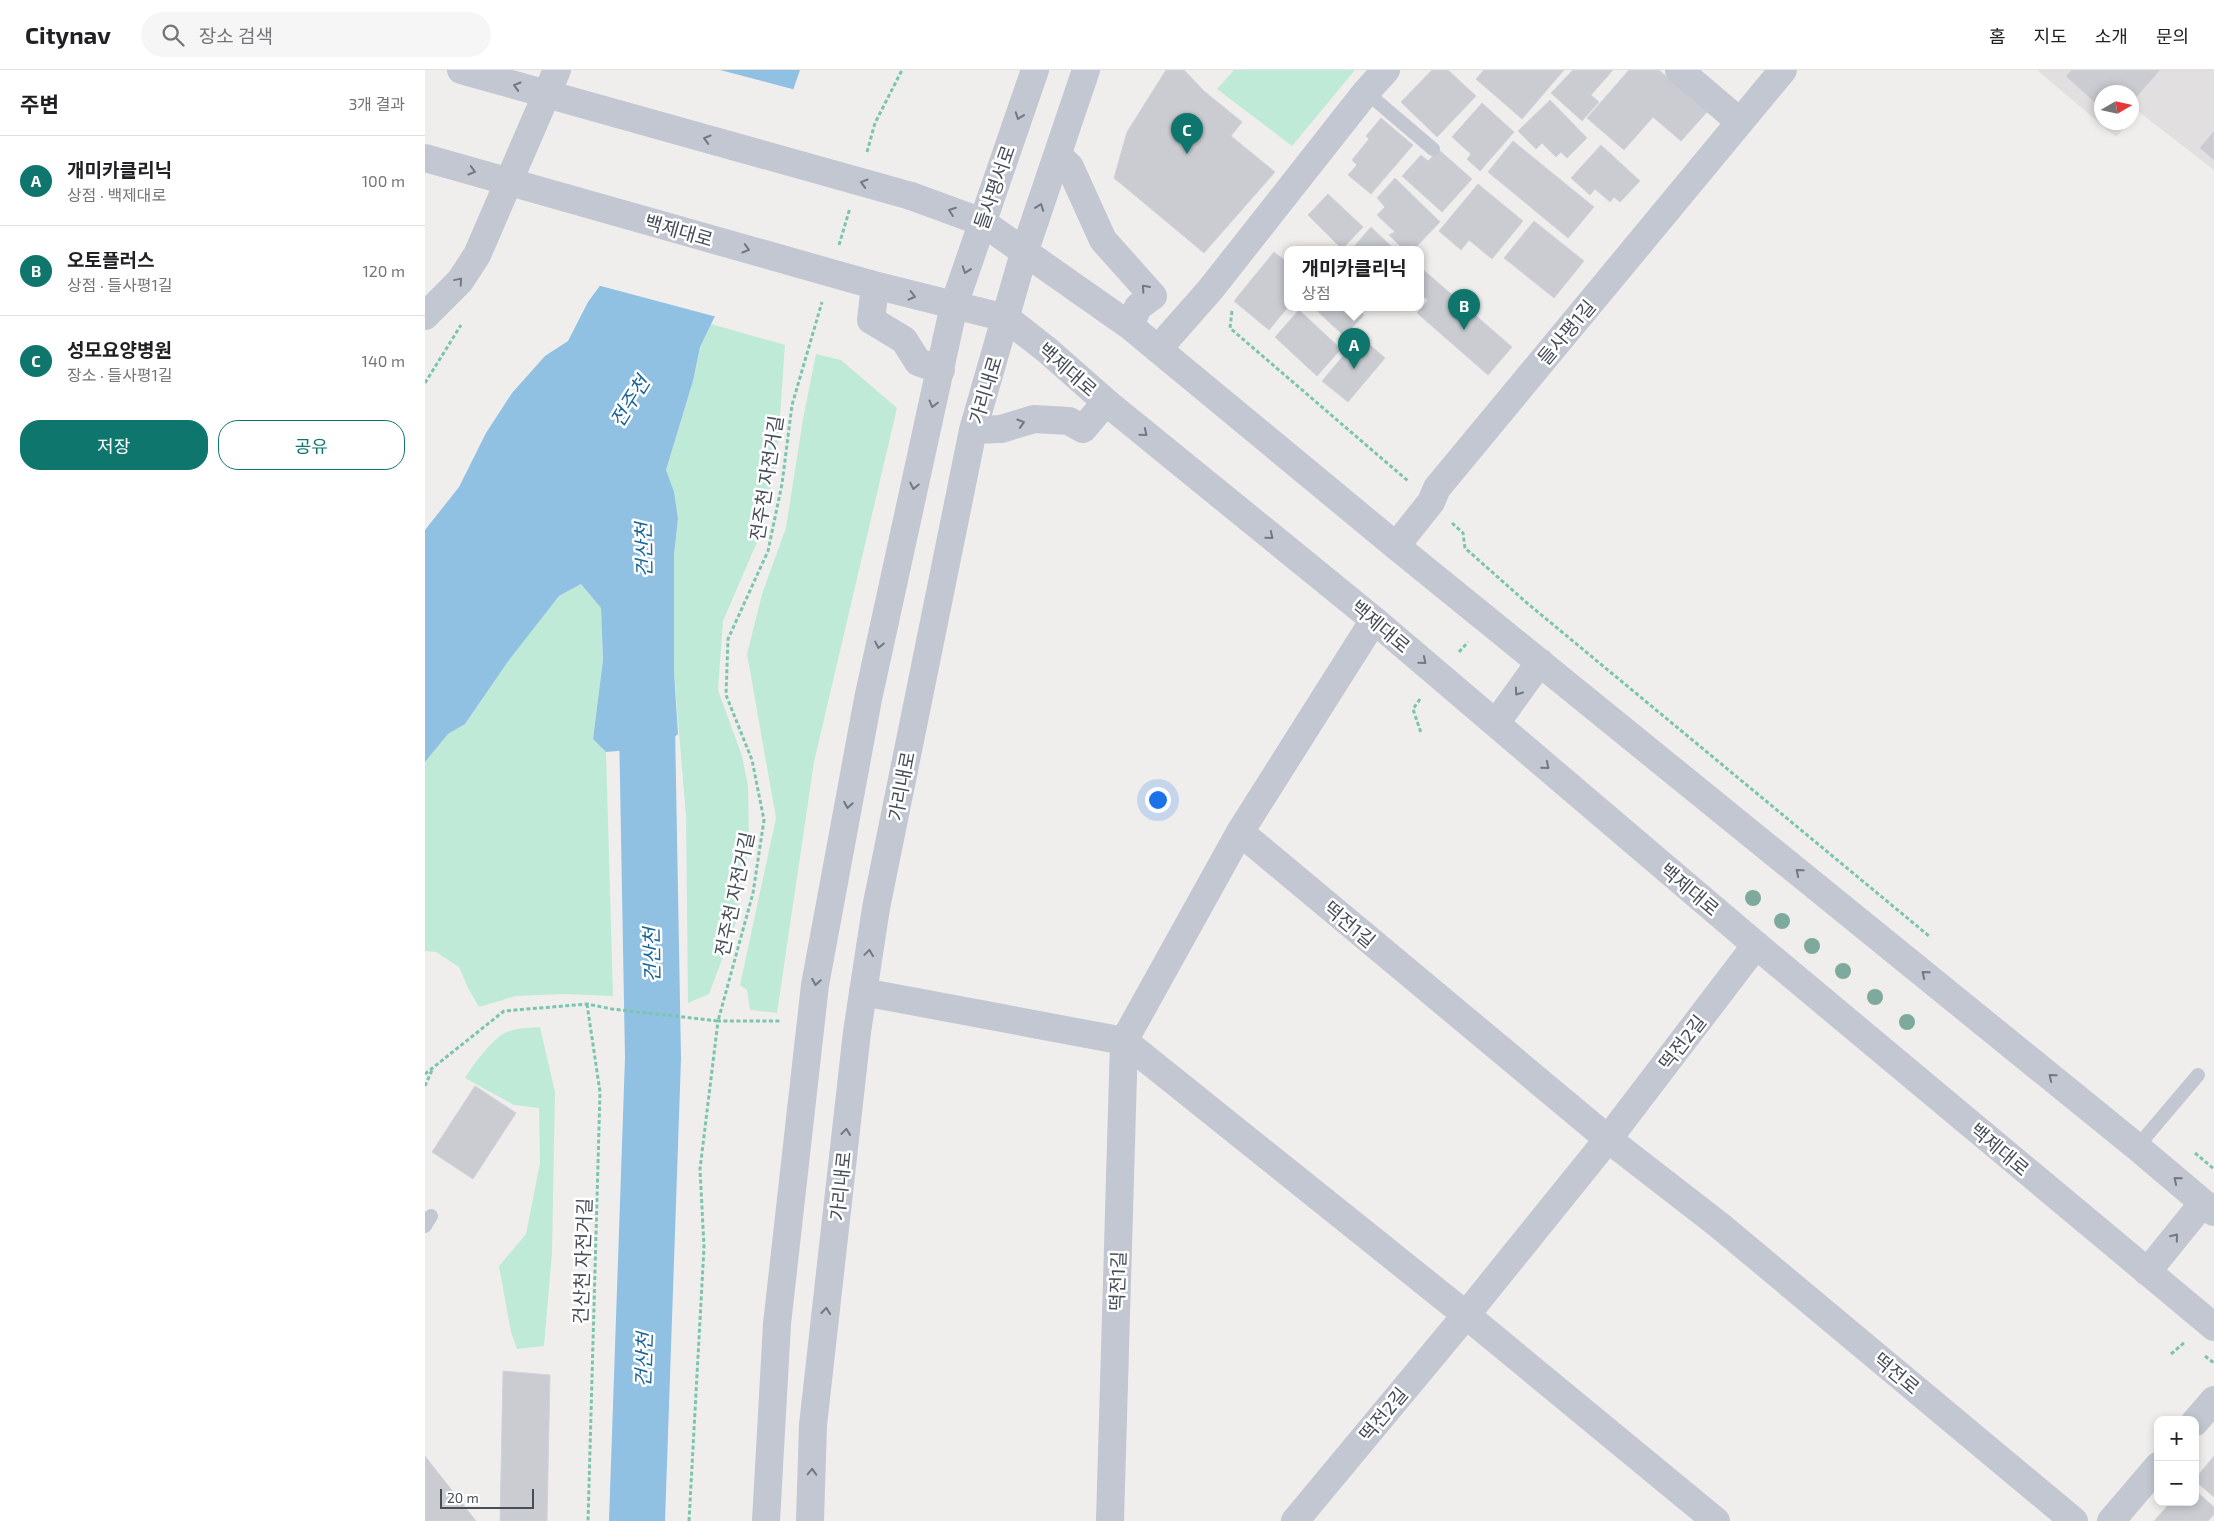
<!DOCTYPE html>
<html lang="ko">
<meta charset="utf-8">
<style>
:root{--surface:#fff;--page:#f6f6f6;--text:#202124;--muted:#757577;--line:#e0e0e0;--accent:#0f766e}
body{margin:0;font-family:"Exo 2","Noto Sans KR",sans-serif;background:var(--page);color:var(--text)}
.controls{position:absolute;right:15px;bottom:15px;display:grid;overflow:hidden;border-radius:10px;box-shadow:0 2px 8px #0003}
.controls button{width:45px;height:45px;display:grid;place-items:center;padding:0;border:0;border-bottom:1px solid var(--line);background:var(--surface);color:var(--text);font:25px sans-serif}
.compass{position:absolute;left:1669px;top:15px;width:45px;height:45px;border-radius:50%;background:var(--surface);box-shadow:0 2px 8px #0003;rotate:81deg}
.scale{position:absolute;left:15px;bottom:12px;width:94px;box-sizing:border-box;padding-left:5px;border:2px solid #474d59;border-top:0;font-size:14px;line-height:18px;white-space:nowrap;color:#474d59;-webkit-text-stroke:4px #fff;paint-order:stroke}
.you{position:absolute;left:732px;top:729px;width:18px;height:18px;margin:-12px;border:4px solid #fff;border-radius:50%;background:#1a73e8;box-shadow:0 0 0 8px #1a73e833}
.badge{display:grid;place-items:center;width:32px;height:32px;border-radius:50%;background:var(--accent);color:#fff;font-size:16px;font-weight:700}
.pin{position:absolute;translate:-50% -41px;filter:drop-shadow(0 1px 2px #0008)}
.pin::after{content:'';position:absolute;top:26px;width:18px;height:15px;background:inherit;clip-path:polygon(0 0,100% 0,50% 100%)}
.popup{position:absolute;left:859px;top:176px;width:140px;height:65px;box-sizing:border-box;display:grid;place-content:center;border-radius:10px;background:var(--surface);filter:drop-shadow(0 1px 4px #0005);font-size:16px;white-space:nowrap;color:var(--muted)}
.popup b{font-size:19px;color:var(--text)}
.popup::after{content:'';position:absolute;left:50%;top:100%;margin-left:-10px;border:10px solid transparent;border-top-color:var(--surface)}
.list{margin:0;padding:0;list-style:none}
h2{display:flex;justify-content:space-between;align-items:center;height:65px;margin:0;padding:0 20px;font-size:21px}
h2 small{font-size:16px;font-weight:400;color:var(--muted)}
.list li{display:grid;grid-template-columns:32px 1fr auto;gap:15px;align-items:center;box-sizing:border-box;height:90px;padding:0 20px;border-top:1px solid var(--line)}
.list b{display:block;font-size:19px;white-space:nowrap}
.list p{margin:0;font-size:16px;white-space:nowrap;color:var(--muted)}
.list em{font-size:16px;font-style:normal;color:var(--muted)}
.actions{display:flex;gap:10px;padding:15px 20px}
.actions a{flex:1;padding:11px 0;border:1px solid var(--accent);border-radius:20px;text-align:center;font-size:18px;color:var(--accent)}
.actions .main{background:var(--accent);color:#fff}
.icon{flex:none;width:28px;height:28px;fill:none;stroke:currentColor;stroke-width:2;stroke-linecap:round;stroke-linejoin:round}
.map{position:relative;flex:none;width:1789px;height:1451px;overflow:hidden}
header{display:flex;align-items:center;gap:30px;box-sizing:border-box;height:70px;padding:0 25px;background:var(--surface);border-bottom:1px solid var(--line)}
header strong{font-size:24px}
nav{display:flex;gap:28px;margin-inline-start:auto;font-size:18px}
.search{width:350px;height:45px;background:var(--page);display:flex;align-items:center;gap:12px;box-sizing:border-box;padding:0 18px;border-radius:28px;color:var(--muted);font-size:19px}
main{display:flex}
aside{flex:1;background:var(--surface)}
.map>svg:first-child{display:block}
</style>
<header>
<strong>Citynav</strong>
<div class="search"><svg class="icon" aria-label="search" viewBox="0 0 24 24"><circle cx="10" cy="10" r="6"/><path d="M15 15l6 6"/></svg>장소 검색</div>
<nav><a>홈</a><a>지도</a><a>소개</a><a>문의</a></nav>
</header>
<main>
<aside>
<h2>주변<small>3개 결과</small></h2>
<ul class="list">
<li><span class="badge">A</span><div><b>개미카클리닉</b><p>상점 · 백제대로</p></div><em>100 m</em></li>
<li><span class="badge">B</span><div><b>오토플러스</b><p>상점 · 들사평1길</p></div><em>120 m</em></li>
<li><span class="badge">C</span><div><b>성모요양병원</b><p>장소 · 들사평1길</p></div><em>140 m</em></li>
</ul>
<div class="actions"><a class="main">저장</a><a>공유</a></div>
</aside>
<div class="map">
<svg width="1789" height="1451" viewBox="0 0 1789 1451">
<rect width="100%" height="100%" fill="#f0eeed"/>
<path fill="#e1dfdf" d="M1612 0H1789V100L1714 42 1707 50 1706 22H1676V52L1704 53 1691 67Z"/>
<path fill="#bfead8" d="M809 0H930L867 76 792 19Z
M286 254 360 275 353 374 339 456 298 551 293 620 317 686 323 716 324 775 310 855 284 924 263 933 261 746 249 603V485L253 449 241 400 268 311 275 277Z
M391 284 416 290 472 338 389 692 352 943 325 940 322 920 315 915 351 748 322 584 337 524 361 458 378 349Z
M156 514 176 538 178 590 168 669 181 682 188 926 139 924 91 926 54 937 43 918 34 897 11 882 0 881V692L23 664 41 653 84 589 134 526Z
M115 957 130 1022 127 1183 119 1276 92 1279 86 1262 74 1196 101 1164 115 1093 114 1038 89 1035 40 1008C48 995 64 974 76 965 87 958 102 958 115 957Z"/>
<path fill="#90c1e3" d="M276 0H375L291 244 275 277 268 311 241 400 249 422 253 449 249 485V603L253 664 239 677 181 682 168 669 178 590 176 538 156 514 134 526 84 590 40 654 23 664 0 692V460L34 417 61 363 87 323 120 286 143 271 163 232 190 195Z"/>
<path fill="#f0eeed" d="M273 0H295L371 20 292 247 172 215 188 194Z"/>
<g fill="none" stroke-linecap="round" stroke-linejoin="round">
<path stroke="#90c1e3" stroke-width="56" d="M212 1451 228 988 221 600"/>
</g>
<path fill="#cbccd2" stroke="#d2d3d8" d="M741 0H759L779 21 817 52 806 66 850 102 779 183 689 108 702 62Z
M1007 0H1023L1051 26 1012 67 976 32Z
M1059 0H1139L1097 49 1051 9Z
M1148 0H1188L1166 25 1174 32 1157 51 1126 23Z
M1204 0H1234L1282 42 1256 71 1228 47 1199 80 1162 48Z
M1647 0H1735L1706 33V22H1676V38L1641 6Z
M1125 30 1162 68 1142 88 1136 82 1131 87 1117 73 1111 79 1093 61Z
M1057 33 1089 62 1055 101 1042 89 1046 84 1027 67Z
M956 48 988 75 946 124 923 105 932 95 927 90 944 69 941 66Z
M1789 61V90L1775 78Z
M1088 71 1169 137 1143 168 1063 102Z
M1176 75 1215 111 1195 132 1189 127 1185 132 1170 119 1165 125 1146 108Z
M1014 80 1047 109 1017 142 977 106 996 85 1003 91Z
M970 108 1015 152 988 180H979L964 165 970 162 952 145 960 137 952 128Z
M1053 114 1098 151 1067 189 1044 170 1036 180 1014 161Z
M903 124 938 157 917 179 883 145Z
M1109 151 1159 191 1129 228 1079 188Z
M946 157 970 180H926Z
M849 182 863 193V237L844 260 809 231Z
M995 197 1087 277 1063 305 992 243 1003 230 995 224Z
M889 238H933L939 245 919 266Z
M874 240 916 279 892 306 850 267Z
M935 266 960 288 923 332 897 311Z
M50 1016 91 1043 48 1109 7 1082Z
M78 1301 125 1305 122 1451H75Z
M0 1386 51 1451H0Z
M1789 1386V1427L1770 1411V1409Z
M1770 1420 1789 1437V1444L1783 1451H1729L1746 1432H1770Z"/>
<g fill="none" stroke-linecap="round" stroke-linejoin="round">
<path stroke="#7bc5af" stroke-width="3" stroke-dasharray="4 2.5" stroke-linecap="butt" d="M442 82 450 53 477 0
M414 175 425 138
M807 241 805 258 983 411
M0 313 36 255
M1027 453 1038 463 1040 478 1102 533 1504 866
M1034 582 1043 572
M995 629 988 639 996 663
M162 934 175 1022 163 1451
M0 1004 79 941 162 934 187 939 293 951 328 823 339 750 327 690 301 625 303 569 343 481 357 414 367 335 397 232
M0 1016 8 998
M1770 1083 1789 1099
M1746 1284 1760 1272
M1780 1286 1789 1293
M264 1451 279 1177 275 1099 293 951H356"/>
<path stroke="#c2c7d1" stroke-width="14" d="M941 22 1008 79
M1712 1077 1773 1005
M0 1156 6 1146"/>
<path stroke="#c2c7d1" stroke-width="28" d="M1254 0 1315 52
M733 279 785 220 941 22 961 0
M971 476 1006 432 1012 418 1358 0
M815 762 1183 1069 1294 1155 1649 1451
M438 922 699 971 1041 1245 1291 1451
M1770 1352 1789 1330
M685 1451 699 971 815 762 949 550
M870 1451 1041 1245 1183 1069 1331 875
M1686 1451 1733 1396"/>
<path stroke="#c2c7d1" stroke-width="28" d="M633 85 645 97 678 170 728 226 713 237 705 256
M486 126 557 152 705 256 971 476 1712 1077 1789 1142
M445 214 581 248 622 280 681 332 949 550 1331 875 1789 1257
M450 216 446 250 479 270 493 292 516 300
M0 246 35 211 52 185 132 0
M548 360 576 359 609 349 644 351 658 359 681 332
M1071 653 1115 592
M1722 1202 1778 1133
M341 1451 352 1254 390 915 443 629 529 235 610 0
M385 1451 388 1355 432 962 451 838 548 360 599 183 661 0"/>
<path stroke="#c2c7d1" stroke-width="28" d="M36 0 486 126
M0 88 445 214"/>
</g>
<g fill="#7daa9c">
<circle cx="1328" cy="828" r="8"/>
<circle cx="1357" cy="851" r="8"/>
<circle cx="1387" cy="876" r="8"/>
<circle cx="1418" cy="901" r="8"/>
<circle cx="1450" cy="927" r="8"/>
<circle cx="1482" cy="952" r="8"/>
</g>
<defs><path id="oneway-chevron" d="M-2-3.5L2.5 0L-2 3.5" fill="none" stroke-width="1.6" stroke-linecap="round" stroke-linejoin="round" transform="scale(1.25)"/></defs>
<g stroke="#727883">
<use href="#oneway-chevron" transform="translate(92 16) rotate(-164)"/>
<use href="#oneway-chevron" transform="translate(594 46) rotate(110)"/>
<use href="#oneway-chevron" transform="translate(282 69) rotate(-164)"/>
<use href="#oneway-chevron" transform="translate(47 101) rotate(16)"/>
<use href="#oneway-chevron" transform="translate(439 113) rotate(-164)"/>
<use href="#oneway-chevron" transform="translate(615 137) rotate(-70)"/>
<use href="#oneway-chevron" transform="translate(527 141) rotate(-160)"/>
<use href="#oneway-chevron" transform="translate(321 179) rotate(16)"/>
<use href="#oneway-chevron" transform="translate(541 200) rotate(109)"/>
<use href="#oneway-chevron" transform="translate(34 211) rotate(-50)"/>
<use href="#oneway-chevron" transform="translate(720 218) rotate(-131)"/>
<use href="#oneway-chevron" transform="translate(487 226) rotate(14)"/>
<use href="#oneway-chevron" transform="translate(508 334) rotate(105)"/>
<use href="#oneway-chevron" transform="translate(596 353) rotate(-17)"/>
<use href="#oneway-chevron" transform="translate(719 363) rotate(39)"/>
<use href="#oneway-chevron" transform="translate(489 416) rotate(102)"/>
<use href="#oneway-chevron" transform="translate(845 466) rotate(39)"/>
<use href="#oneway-chevron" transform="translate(454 575) rotate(102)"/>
<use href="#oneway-chevron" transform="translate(998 591) rotate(40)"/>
<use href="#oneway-chevron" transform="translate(1093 622) rotate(126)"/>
<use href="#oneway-chevron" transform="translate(1121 696) rotate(40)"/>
<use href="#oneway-chevron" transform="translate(423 735) rotate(100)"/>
<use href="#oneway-chevron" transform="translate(1374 802) rotate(-141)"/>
<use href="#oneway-chevron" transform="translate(444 883) rotate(-82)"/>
<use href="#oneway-chevron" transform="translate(1500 904) rotate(-141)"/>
<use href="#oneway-chevron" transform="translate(391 912) rotate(99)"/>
<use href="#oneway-chevron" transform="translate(1627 1007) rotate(-141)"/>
<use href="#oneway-chevron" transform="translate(421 1062) rotate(-84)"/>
<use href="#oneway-chevron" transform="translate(1752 1110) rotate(-140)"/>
<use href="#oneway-chevron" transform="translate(1750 1167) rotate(-51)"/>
<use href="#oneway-chevron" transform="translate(401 1241) rotate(-84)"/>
<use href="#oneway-chevron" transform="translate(387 1402) rotate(-88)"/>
</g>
<g text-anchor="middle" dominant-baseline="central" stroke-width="5" stroke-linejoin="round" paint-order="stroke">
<g font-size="19" fill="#474d59" stroke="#fff">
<text transform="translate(569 117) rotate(-71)">들사평서로</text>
<text transform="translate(254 160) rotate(16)">백제대로</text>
<text transform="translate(1141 262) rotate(-50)">들사평1길</text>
<text transform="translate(643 299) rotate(41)">백제대로</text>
<text transform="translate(560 320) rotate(-73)">가리내로</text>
<text transform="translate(341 408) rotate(-81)">전주천 자전거길</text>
<text transform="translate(956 556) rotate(40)">백제대로</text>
<text transform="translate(476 716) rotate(-79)">가리내로</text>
<text transform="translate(1265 819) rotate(40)">백제대로</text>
<text transform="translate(309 824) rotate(-78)">전주천 자전거길</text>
<text transform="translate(925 854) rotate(40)">떡전1길</text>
<text transform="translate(1257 972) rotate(-52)">떡전2길</text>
<text transform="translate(1575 1079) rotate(40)">백제대로</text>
<text transform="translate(415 1116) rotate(-84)">가리내로</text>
<text transform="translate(157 1191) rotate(-88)">건산천 자전거길</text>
<text transform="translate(692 1211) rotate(-88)">떡전1길</text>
<text transform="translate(1472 1303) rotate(40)">떡전로</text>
<text transform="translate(958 1344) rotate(-50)">떡전2길</text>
</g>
<g font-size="20" font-style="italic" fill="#19669a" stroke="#fff">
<text transform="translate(204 331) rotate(-58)">전주천</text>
<text transform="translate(218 480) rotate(-91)">건산천</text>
<text transform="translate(226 885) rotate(-91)">건산천</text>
<text transform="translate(218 1290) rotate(-88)">건산천</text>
</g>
</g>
</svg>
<div class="controls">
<button>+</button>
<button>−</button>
</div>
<svg class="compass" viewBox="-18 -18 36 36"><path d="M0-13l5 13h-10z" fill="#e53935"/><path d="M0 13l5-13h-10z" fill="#757577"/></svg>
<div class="scale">20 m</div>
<div class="you"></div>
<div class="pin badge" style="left:929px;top:299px">A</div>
<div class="popup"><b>개미카클리닉</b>상점</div>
<div class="pin badge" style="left:1039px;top:260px">B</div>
<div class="pin badge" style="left:762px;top:84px">C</div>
</div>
</main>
